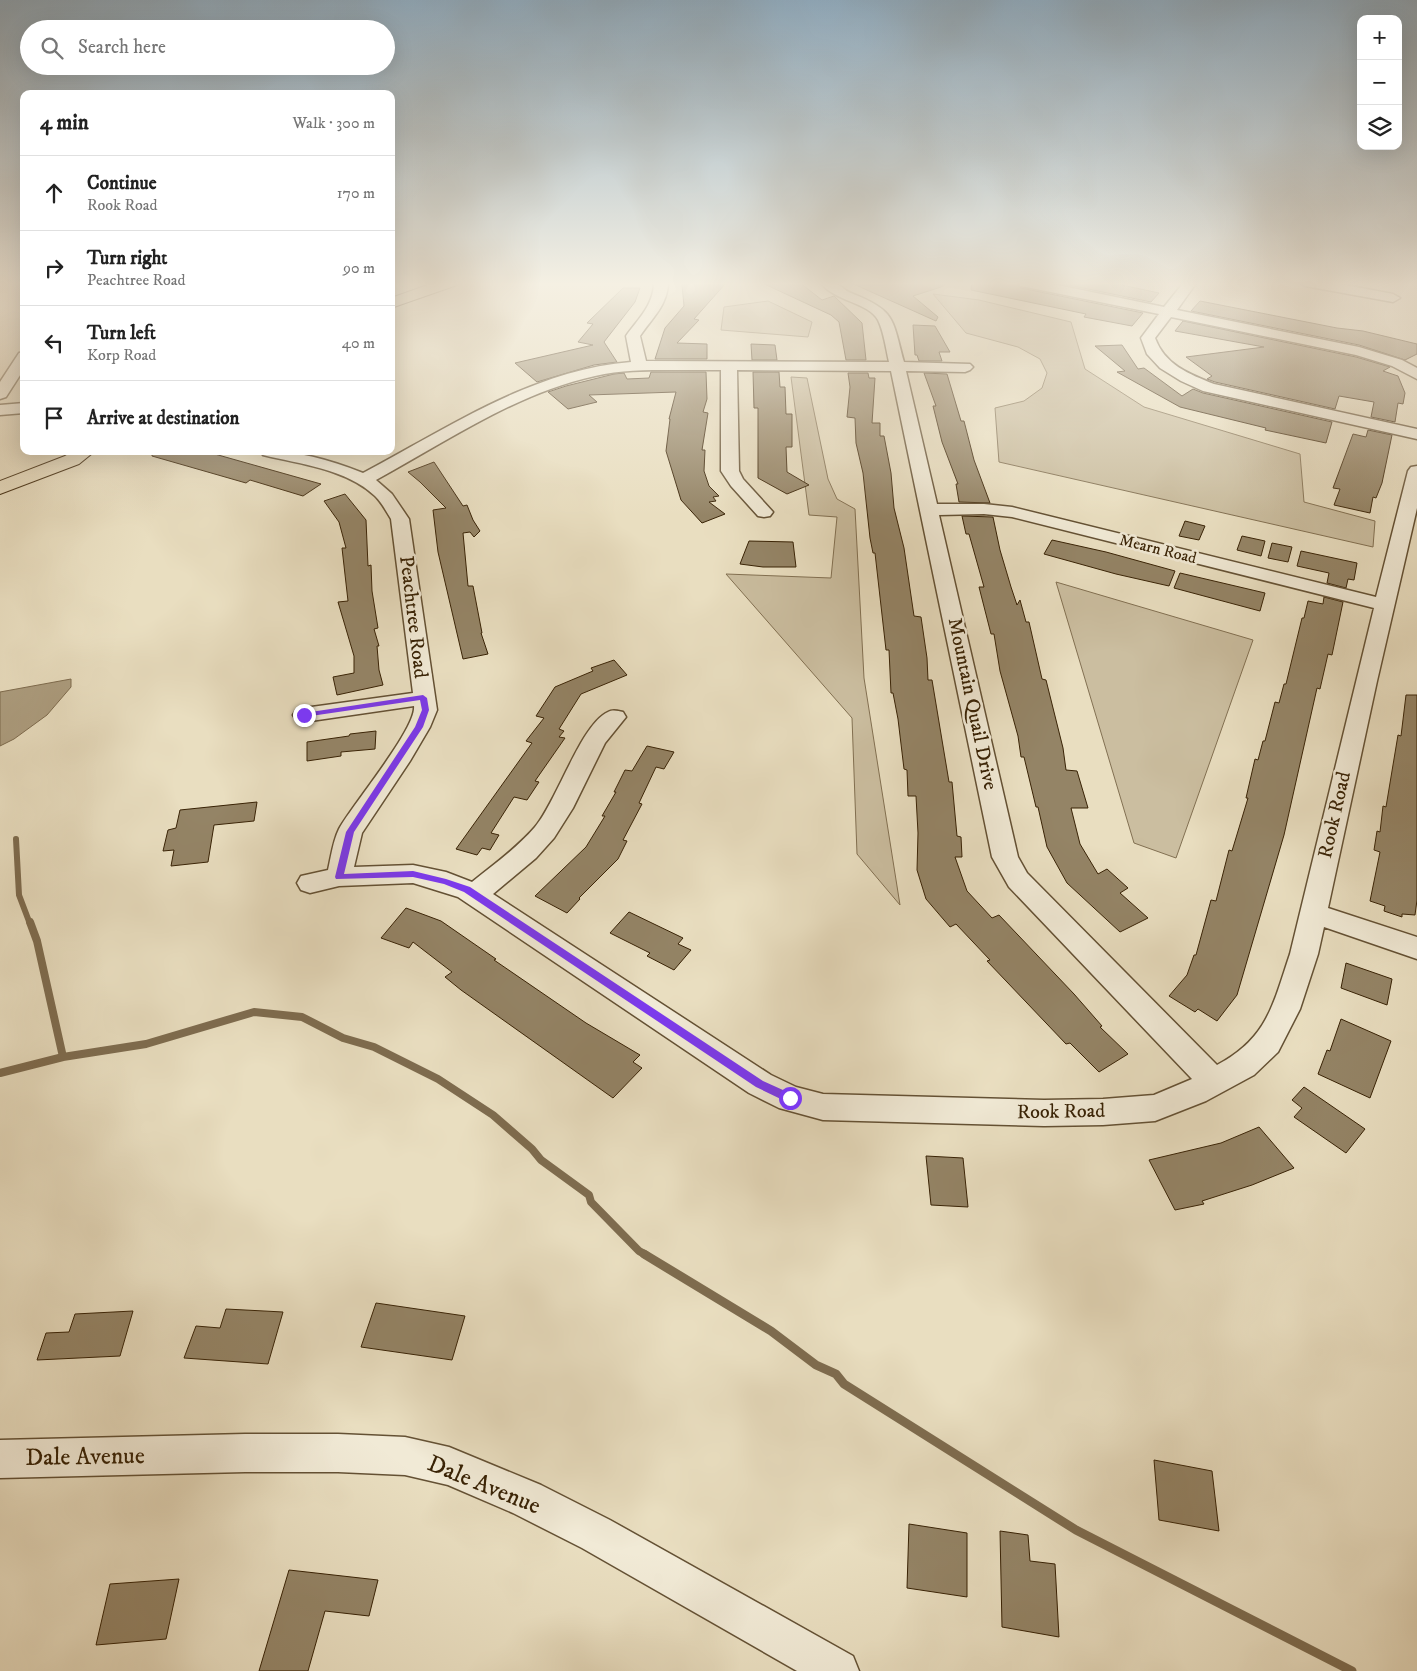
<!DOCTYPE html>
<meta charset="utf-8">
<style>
:root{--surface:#fff;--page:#f2f2f2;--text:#222;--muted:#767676;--line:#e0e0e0}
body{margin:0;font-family:"IM FELL DW Pica",serif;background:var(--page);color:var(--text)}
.controls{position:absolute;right:15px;top:15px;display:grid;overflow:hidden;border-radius:10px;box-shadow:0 5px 20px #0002}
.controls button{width:45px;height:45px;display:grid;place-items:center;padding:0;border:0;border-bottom:1px solid var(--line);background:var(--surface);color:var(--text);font:25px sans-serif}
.stop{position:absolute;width:15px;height:15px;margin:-11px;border:4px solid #7c3aed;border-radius:50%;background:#fff}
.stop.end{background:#7c3aed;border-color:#fff;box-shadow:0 1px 5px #0008}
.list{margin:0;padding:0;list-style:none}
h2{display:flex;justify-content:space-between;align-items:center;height:65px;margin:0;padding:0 20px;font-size:21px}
h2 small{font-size:16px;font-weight:400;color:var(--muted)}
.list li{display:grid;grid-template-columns:32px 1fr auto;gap:15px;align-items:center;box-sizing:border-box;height:75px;padding:0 20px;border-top:1px solid var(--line)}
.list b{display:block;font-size:19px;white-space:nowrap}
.list p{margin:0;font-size:16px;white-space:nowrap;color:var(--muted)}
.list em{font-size:16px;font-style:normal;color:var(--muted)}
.icon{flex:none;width:28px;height:28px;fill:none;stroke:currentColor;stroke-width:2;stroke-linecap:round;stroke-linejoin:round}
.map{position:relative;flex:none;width:1417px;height:1671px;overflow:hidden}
.search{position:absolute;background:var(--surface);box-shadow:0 5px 20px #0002;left:20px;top:20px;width:375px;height:55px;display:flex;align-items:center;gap:12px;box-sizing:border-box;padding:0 18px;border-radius:28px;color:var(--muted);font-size:19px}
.panel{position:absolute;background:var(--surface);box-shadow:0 5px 20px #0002;left:20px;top:90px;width:375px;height:365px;border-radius:10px}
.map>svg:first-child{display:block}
</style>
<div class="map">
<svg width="1417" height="1671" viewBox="0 0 1417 1671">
<rect width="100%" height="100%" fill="#e9dec0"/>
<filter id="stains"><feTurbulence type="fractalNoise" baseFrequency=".004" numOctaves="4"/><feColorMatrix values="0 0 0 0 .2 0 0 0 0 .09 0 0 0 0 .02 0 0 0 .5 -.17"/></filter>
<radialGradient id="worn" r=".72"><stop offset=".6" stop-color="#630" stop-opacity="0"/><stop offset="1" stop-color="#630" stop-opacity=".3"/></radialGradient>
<path fill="#cbbea0" stroke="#827052" d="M933 294 979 300 1071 322 1085 369 1144 407 1300 454 1304 502 1375 521 1373 547 999 462 995 408 1024 401 1042 388 1047 373 1040 359 1018 347 966 333Z
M768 301 812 322 808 337 721 330 724 307Z
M791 377 807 378 828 479 837 499 855 509 864 678 900 905 857 854 852 718 726 574 831 578 837 517 809 515Z
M1056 582 1253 640 1176 858 1134 843Z"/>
<path fill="#ad9e80" stroke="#7e6c4f" d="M71 679V687L47 715 14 739 0 746V692Z"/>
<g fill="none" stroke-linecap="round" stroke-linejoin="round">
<path stroke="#7e6c4f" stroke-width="6" d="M16 839 19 895 30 924"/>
<path stroke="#7e6c4f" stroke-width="8" d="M30 922 37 941 63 1057 146 1044 254 1012 302 1017 343 1038 374 1047 438 1079 493 1115 532 1149 541 1160 589 1195 591 1202 639 1251 646 1255
M0 1073 63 1057"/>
<path stroke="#7e6c4f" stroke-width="9" d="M644 1254 771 1331 816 1365 836 1374 844 1384 1076 1530 1352 1671"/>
</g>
<path fill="#948466" stroke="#382205" d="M760 282H799L822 300 834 296 862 323 866 360H846L839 322 831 315Z
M849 282H944V286L913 296 938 317 936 321Z
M972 282H1013L1021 288 1143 313 1132 326 1084 317 1086 314 971 290Z
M1054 282H1108L1159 293 1151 302Z
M726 283 694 319 699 320 677 343 707 344V359H655L665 328 684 306 682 285Z
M623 288H640L635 302 604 342 617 362 594 365 537 382 515 363 593 345 578 342 593 324 587 323Z
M1200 301 1337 328 1363 331 1417 344V354L1405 360 1359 345 1191 311Z
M1183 321 1356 357 1390 367 1383 371 1398 376 1405 393 1403 404 1398 403 1395 422 1371 417 1374 402 1339 396 1335 409 1215 382 1207 379 1212 376 1186 357 1264 347 1175 331Z
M913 325 935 326 950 352H939L942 361H919L917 355H915Z
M751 344 775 345 777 360H752Z
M1122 345 1138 369 1144 368 1182 396 1193 389 1203 393 1332 422 1326 443 1265 430 1266 428 1180 407 1117 372 1125 371 1095 346Z
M651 372H706L707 399 703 412 708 413 702 450H705L704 471 709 486 719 496 713 497 716 501 709 502 725 514 702 523 681 500 666 451 670 419H669L676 392 589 395 597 402 568 409 548 392 566 386 614 374 624 373 627 379 649 378Z
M753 372H779L780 387H785L786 414H792V447H786L787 472 809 485 787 494 758 478V408H754Z
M848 373H868L869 378H875L872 423H880V436H884L891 473 894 508 904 548 914 616 921 617 927 658 928 680H932L949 782H952L957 836 961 837 962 857H955L967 891 992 918 999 915 1074 994 1102 1026 1100 1027 1128 1054 1099 1072 1070 1043 1066 1044 987 961 990 960 956 924 950 927 926 899 917 870 918 833 916 796H908L907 770 904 769 898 719 893 693H891L889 650H886L875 553H873L870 538 863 473 856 443 855 418 847 417 850 387Z
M924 373 947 374 961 421H964L974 460 990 503 959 502 956 484H958L942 442 933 406H936Z
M1368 430 1392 435 1382 483 1376 498 1373 497 1370 513 1334 505 1340 489 1333 488 1353 434 1366 437Z
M152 451H204L321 484 303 496 250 480 246 483 152 456Z
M434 462 463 506 467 505 473 520 480 531 474 537 470 532 463 533 468 586H473L482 633H481L488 654 463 659 438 552 433 510 446 508 420 482 408 472Z
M345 494 366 520 368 566 371 565 372 591 378 628 374 629 379 646H377L379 670 383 685 337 695 333 677 354 673V656L338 602 348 601 342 548H346L339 522 324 501Z
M962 516 993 517 1000 550 1011 587 1017 605 1020 600 1026 622H1029L1042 679 1046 680 1063 748 1066 770 1077 771 1088 808H1071L1080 844 1098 874 1107 869 1128 888 1120 893 1148 918 1120 932 1067 883 1047 847 1038 807H1036L1024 757H1021L1018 736 1000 671 994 634H991L979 587H984L969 534H966Z
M1185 521 1205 526 1199 540 1179 536Z
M1242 536 1265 541 1261 556 1237 550Z
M1052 540 1106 552 1175 571 1169 586 1116 574 1044 554Z
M749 541 793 542 796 567H763L740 564Z
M1272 543 1292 547 1288 562 1268 558Z
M1301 551 1357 563 1354 580 1348 579 1346 588 1327 583 1329 573 1297 566Z
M1180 573 1265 593 1260 611 1174 588Z
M1324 597 1343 602 1332 655 1328 654 1320 689 1317 688 1284 835 1237 995 1217 1021 1198 1009 1195 1012 1169 996 1187 975 1194 955H1196L1211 900 1216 901 1229 850 1232 851 1248 798H1246L1255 759 1258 760 1263 741H1265L1275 702 1279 703 1284 684H1286L1302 618H1304L1308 601 1323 604Z
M614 660 627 675 581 694 559 729 564 731 559 737 565 738 535 781 539 782 527 800 514 797 491 833 499 835 490 850 482 848 477 855 456 849 532 743 526 741 544 718 536 716 555 687 593 671 591 668Z
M1406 695H1417V900L1415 915 1402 914V917L1384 911 1385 906 1370 901 1380 852 1374 850 1377 831 1380 832 1383 806 1386 807 1398 735 1401 736Z
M376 731 375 749 341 752V756L307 761V742L349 736 350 734Z
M647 746 674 752 664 769 656 767 639 803 642 804 623 840 627 841 618 859 579 898 580 899 567 913 535 896 586 847 605 816H602L616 792H614L625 770 632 771Z
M257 802 254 821 214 825 208 862 171 866 174 850 163 851 168 830 176 828 180 810Z
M406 908 441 921 496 959 494 960 586 1023 640 1055 633 1062 642 1068 613 1098 461 990 445 977 452 972 413 942 409 948 381 938Z
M629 912 683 938 678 944 691 950 674 970 647 956 650 953 610 933Z
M1346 963 1392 979 1387 1005 1341 988Z
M1341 1019 1391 1041 1370 1098 1318 1074 1327 1050 1330 1051Z
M1304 1087 1365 1129 1346 1153 1294 1117 1302 1108 1292 1100Z
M1259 1127 1294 1168 1252 1185 1202 1201 1204 1204 1175 1210 1149 1160 1221 1143Z
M926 1156 963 1158 968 1207 931 1205Z
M376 1303 465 1316 452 1360 361 1347Z
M226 1309 283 1312 268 1364 184 1358 196 1326 220 1328Z
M133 1311 120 1356 37 1360 46 1333 69 1332 75 1314Z
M1154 1460 1212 1471 1219 1531 1159 1520Z
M909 1524 967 1533V1597L907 1588Z
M1000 1531 1028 1535 1030 1561 1055 1564 1059 1637 1002 1627Z
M289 1570 378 1580 369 1616 325 1611 308 1671H259Z
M179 1579 166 1639 96 1645 110 1584Z"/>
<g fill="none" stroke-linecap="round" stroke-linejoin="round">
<defs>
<path id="minor" d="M654 282H668C668 305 652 318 640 336L646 361 889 362C886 349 884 332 878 320 868 302 835 302 820 282 824 282 831 281 835 283 841 285 845 291 851 293 896 311 892 318 904 362L970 364 973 367 970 370 965 372 906 371 937 504H984L1012 507 1376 597 1408 471 1411 467 1417 466V508L1377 681 1328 908 1417 937V959L1324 927 1318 954 1300 1009 1278 1052 1254 1075 1206 1101 1155 1121 1103 1125 1044 1126 823 1120 779 1108 749 1093 458 897 413 883 339 886 310 893 301 890 297 883 301 876 328 870C331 857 333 841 339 829 352 805 417 728 414 706L304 722 296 720 293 715 296 710 304 708 413 693 391 519C386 511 382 503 375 496 347 469 299 464 263 455L261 451C298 451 328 459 363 473 448 428 532 370 631 362L626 336C638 319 654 305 654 282ZM671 370H721V471L731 486 758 516 764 517 770 516 773 512 743 479 739 471 737 370 891 371 992 857 1009 887 1192 1079 1154 1095 1103 1099 1044 1100 823 1094 796 1087 771 1075 493 894 536 858 554 838 573 808 605 743 626 717 623 712C618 711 613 709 608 712 581 724 557 801 535 827 517 848 494 864 472 882L446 872 413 865 354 867 362 833 410 761 430 727 437 710 409 519 392 494 376 480C446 442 516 393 595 376 620 370 646 370 671 370ZM984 514 1012 517 1374 608 1290 954C1273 1004 1268 1038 1217 1065L1027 873 1018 857 939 515Z
M1015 282H1043L1164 307 1184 282H1197L1177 310 1359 347 1402 360 1417 368V379L1392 366 1356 355 1171 317 1155 338C1165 365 1189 374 1214 384L1417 429V439L1203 391 1181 381 1160 368 1147 354 1141 338 1159 314 1021 286Z
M1299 282H1330L1393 294 1400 298 1393 302 1305 286Z
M24 352V369L6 397 0 399V382L19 353Z
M24 403V413L0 415V405Z
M245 1434H338L405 1437 449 1447 541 1485 610 1520 853 1656 859 1671H797L582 1548 513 1513 448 1485 405 1475 338 1472H245L0 1478V1440Z"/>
<path id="major" d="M436 282H459L457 285 391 308V298Z
M73 451H95L79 464 0 494V481L65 456Z"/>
</defs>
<use href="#minor" stroke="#645134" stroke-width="3"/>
<use href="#major" stroke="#382205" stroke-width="2"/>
<use href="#minor" fill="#f1ead6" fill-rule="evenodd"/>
<use href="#major" fill="#e9dec0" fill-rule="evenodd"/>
</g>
<linearGradient id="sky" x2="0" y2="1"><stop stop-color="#90abbe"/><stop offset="0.55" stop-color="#f5f0e3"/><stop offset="1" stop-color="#f5f0e3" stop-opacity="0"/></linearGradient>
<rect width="1417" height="516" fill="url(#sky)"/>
<path fill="#7c3aed" d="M423 695 427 698 429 710 423 727 354 832 344 874 413 871 446 879 470 887 763 1081 794 1095V1102H787L756 1087 464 892 444 884 413 877 336 879 335 877 346 832 415 727 422 710 420 700 304 717 301 715 304 713Z"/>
<g text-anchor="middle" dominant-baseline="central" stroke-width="5" stroke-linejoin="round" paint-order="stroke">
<g font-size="16" fill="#382205" stroke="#f1ead6">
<text transform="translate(1158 549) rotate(14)">Mearn Road</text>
</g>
<g font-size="20" fill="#382205" stroke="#f1ead6">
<text transform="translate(413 617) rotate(83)">Peachtree Road</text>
<text transform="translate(972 704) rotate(78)">Mountain Quail Drive</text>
<text transform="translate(1335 815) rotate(-77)">Rook Road</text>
<text transform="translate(1061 1112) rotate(-1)">Rook Road</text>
</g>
<g font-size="24" fill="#382205" stroke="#f1ead6">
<text transform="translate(85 1457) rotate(-1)">Dale Avenue</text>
<text transform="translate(484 1485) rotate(22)">Dale Avenue</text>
</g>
</g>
<rect width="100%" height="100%" filter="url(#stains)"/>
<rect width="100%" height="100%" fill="url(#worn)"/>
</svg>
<div class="controls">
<button>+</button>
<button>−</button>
<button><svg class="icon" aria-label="layers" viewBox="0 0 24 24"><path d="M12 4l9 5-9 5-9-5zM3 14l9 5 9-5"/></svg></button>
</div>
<div class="stop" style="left:790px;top:1098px"></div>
<div class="stop end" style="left:304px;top:715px"></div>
<div class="search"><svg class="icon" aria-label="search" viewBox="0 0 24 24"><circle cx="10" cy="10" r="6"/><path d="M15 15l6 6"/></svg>Search here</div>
<section class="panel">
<h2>4 min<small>Walk · 300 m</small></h2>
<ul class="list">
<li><svg class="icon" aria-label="ahead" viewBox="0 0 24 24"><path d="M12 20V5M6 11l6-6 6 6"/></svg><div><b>Continue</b><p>Rook Road</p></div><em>170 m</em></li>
<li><svg class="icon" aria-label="right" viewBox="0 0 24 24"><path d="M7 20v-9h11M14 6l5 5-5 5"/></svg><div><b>Turn right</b><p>Peachtree Road</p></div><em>90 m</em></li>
<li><svg class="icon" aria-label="left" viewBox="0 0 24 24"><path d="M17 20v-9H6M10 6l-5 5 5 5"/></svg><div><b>Turn left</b><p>Korp Road</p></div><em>40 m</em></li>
<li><svg class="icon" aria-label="arrive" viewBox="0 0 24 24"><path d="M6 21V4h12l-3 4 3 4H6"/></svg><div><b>Arrive at destination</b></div></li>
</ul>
</section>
</div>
